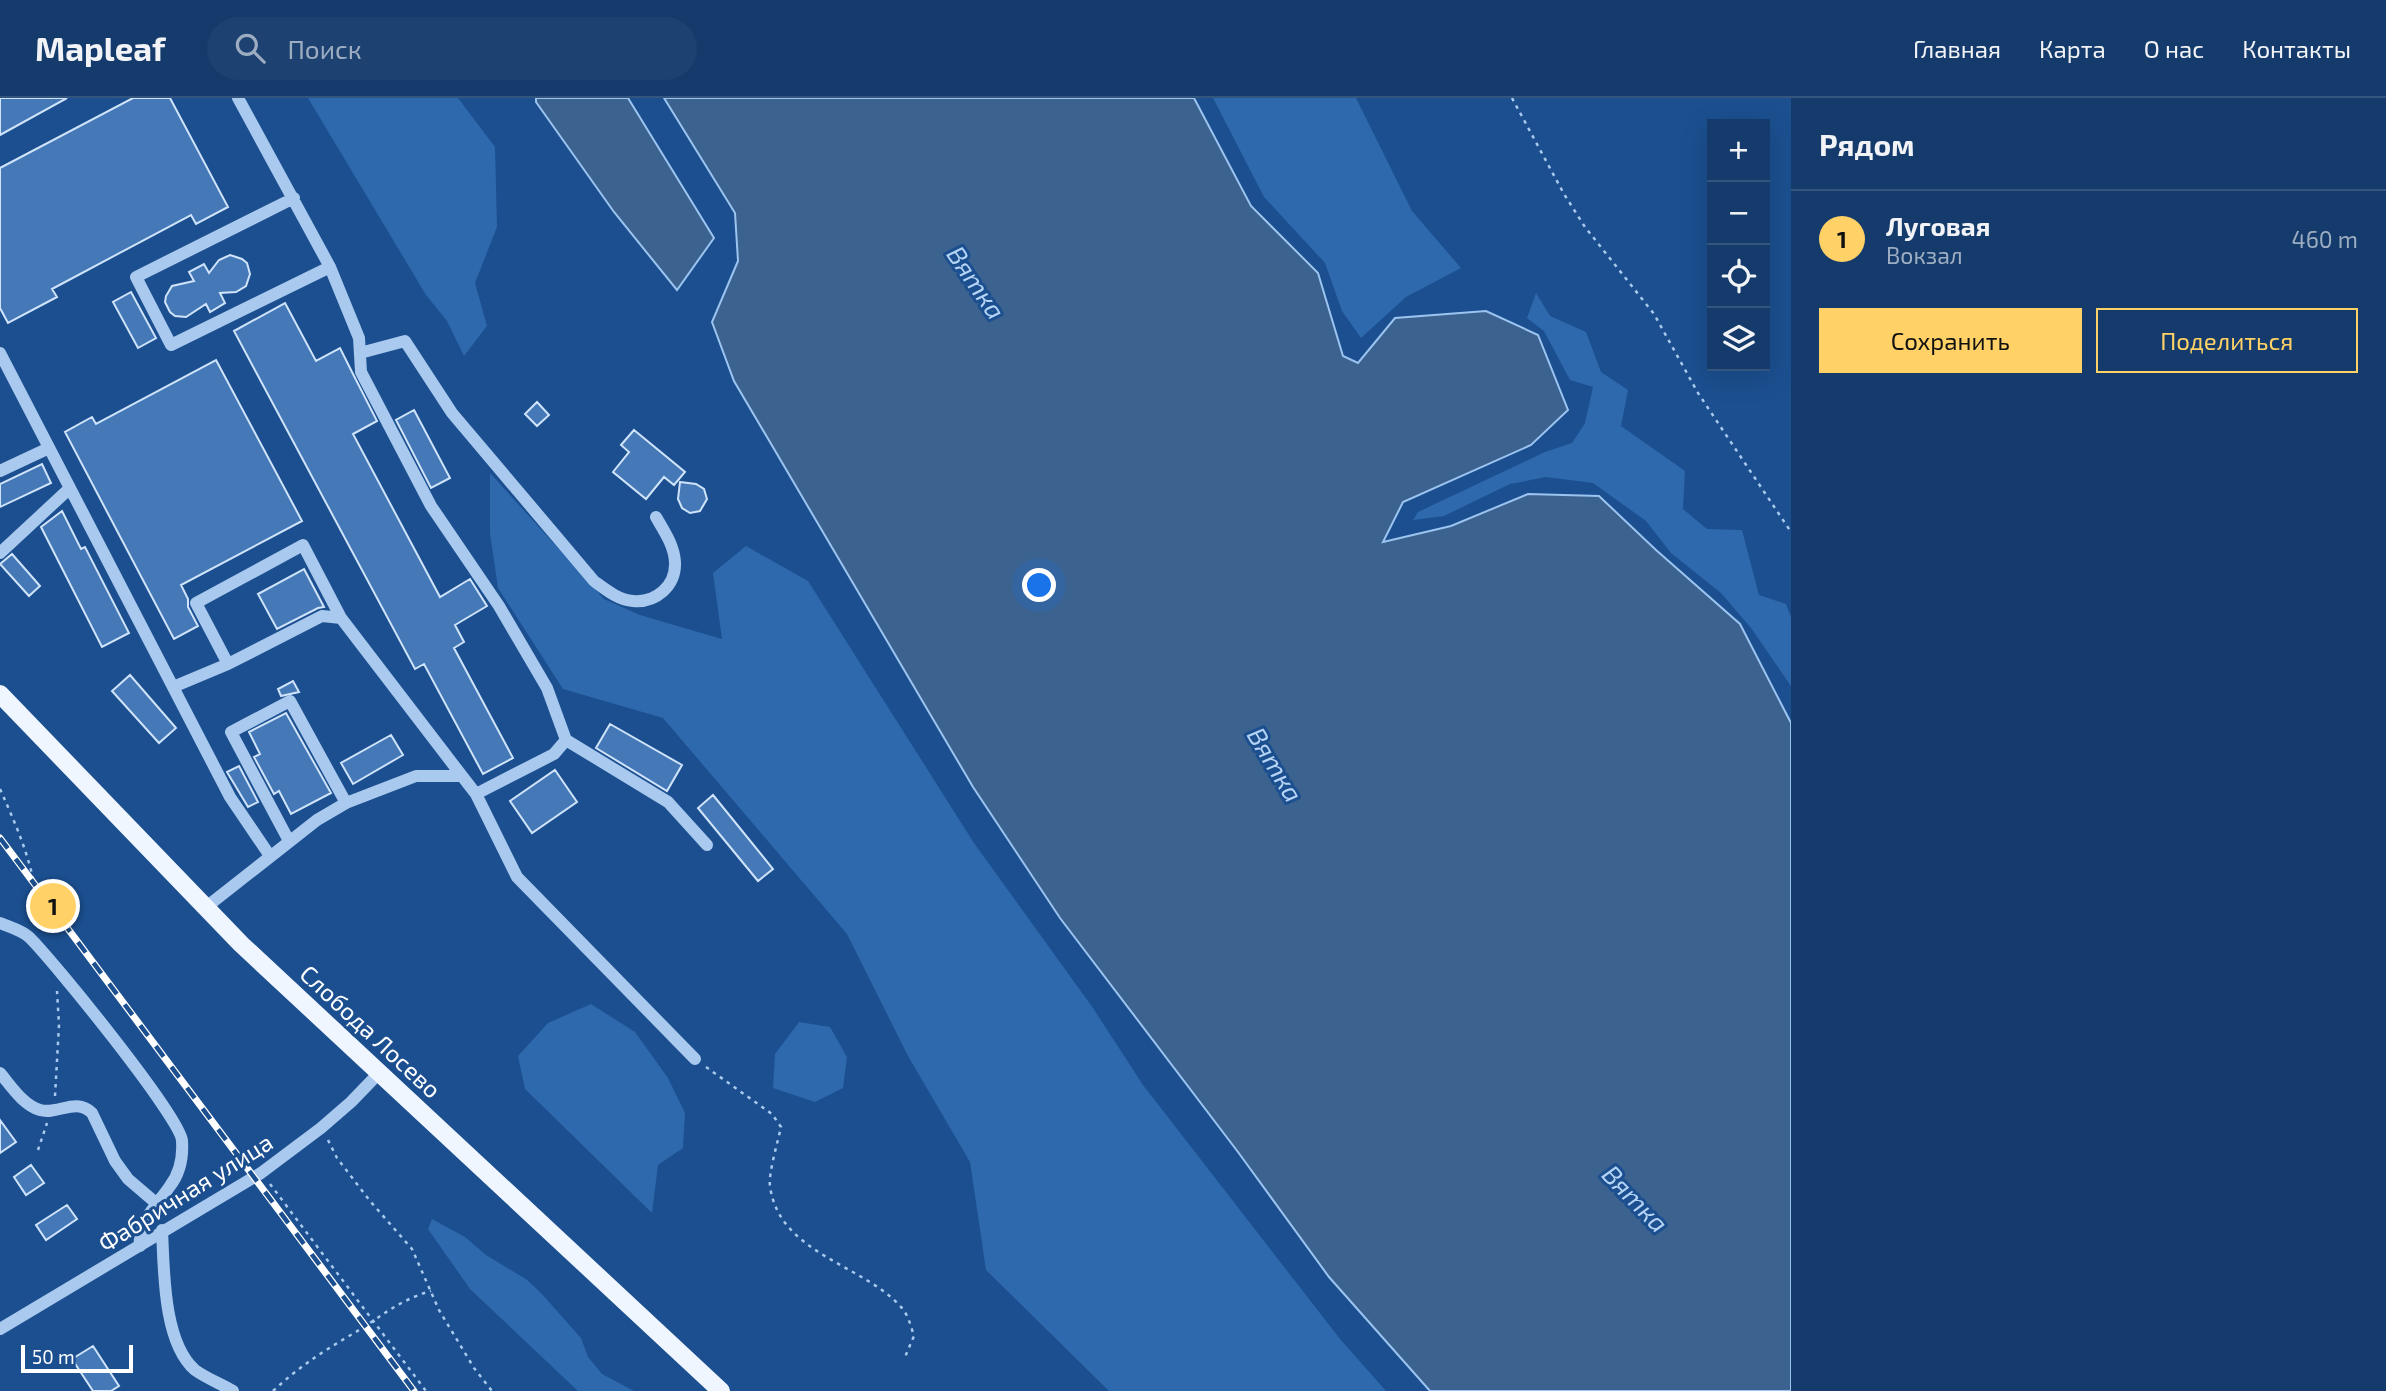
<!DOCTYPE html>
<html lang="ru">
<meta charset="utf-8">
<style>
:root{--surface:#143b6b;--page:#1d4271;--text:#f1f3f6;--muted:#9dadc1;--line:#33557e;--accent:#ffd166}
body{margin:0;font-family:"Exo 2",sans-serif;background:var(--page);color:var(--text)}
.controls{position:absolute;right:21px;top:21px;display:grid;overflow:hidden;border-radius:0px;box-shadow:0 7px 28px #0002}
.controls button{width:63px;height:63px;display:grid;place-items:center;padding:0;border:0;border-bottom:2px solid var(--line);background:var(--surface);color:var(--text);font:35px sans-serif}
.scale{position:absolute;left:21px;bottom:18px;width:112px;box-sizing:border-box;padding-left:7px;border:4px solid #fff;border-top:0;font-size:19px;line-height:24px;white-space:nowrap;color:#fff;-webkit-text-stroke:5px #1b4f8f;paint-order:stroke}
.you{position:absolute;left:1040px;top:488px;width:24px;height:24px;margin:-18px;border:5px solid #fff;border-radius:50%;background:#1a73e8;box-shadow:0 0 0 10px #1a73e833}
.badge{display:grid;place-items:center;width:46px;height:46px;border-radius:50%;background:var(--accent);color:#111;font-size:23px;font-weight:700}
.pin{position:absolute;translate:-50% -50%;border:4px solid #fff;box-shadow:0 2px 7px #0006}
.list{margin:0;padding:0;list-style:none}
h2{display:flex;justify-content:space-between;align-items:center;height:91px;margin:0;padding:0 28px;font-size:30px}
h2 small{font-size:23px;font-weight:400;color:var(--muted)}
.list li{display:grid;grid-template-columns:46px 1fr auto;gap:21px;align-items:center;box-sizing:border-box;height:98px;padding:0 28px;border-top:2px solid var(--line)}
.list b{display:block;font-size:26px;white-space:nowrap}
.list p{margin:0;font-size:23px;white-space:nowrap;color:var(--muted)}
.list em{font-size:23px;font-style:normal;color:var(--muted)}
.actions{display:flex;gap:14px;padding:21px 28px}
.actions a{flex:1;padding:16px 0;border:2px solid var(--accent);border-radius:0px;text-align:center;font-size:24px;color:var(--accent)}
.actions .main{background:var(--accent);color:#111}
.icon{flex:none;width:38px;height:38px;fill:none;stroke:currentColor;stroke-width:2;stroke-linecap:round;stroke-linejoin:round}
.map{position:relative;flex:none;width:1791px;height:1293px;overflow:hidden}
header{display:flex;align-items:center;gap:42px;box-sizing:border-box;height:98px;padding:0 35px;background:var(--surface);border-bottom:2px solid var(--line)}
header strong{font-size:33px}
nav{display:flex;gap:38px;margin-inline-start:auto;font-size:24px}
.search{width:490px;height:63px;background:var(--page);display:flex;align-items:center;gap:18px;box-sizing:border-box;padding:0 24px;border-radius:38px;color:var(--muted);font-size:26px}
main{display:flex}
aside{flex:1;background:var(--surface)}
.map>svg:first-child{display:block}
</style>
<header>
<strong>Mapleaf</strong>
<div class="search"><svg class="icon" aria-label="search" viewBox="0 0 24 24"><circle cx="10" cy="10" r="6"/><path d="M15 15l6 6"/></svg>Поиск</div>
<nav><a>Главная</a><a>Карта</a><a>О нас</a><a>Контакты</a></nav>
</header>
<main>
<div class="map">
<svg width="1791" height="1293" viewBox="0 0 1791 1293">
<rect width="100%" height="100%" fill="#1b4f8f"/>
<path fill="#2e69ad" d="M308 0H458L495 49 497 129 475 185 487 228 464 258 447 223 426 197Z
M1213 0H1356L1412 113 1461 170 1406 199 1361 240 1342 213 1325 165 1264 99Z
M1536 195 1550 218 1586 234 1601 274 1628 292 1621 328 1685 373 1683 411 1707 431 1742 432 1759 497 1786 506 1791 519V588L1751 530 1721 495 1671 455 1646 423 1593 385 1546 379 1510 386 1444 418 1413 422 1418 414 1545 354 1572 345 1585 325 1593 289 1570 282 1544 233 1527 220Z
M490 375 604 501 640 517 722 541 713 475 746 448 808 483 974 745 1093 910 1143 987 1340 1241 1386 1293H1109L986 1172 970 1064 908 958 847 836 663 620 563 591 498 490 490 435Z
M591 906 635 934 668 980 685 1015 683 1050 658 1067 652 1115 525 991 518 958 548 925Z
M799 924 830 929 847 959 843 990 815 1004 773 990 775 956Z
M432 1121 465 1139 486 1157 526 1181 541 1195 581 1240 588 1259 602 1276 634 1293H578L470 1191 428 1131Z"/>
<path fill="#3c6290" stroke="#9cc4f0" stroke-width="2" d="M536 0H628L714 140 677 192 614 114 536 4Z
M664 0H1194L1251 108 1318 175 1343 258 1358 265 1395 220 1486 213 1538 237 1568 312 1531 347 1403 404 1383 444 1451 428 1528 396 1599 398 1656 452 1740 526 1791 625V1293H1430L1329 1179 1238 1054 1060 820 973 689 734 283 712 224 738 163 735 115Z"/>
<path fill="#4478b7" stroke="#cfe3fa" stroke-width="2" d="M0 0H67L0 37Z
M133 0H170L228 109 196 126 191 117 52 191 57 199 8 225 0 210V70Z
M230 157 242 161 247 165 250 176 246 188 236 194 220 195 225 205 210 214 206 206 186 219 175 218 170 214 165 204 166 198 172 188 194 183 189 174 204 166 209 175 219 162Z
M131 194 156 240 138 250 113 204Z
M285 205 316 263 340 250 352 274 377 323 353 336 440 499 470 481 487 508 455 527 464 544 454 550 513 660 483 676 424 566 415 571 234 233Z
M216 262 302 423 181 487 188 501V509L198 528 174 541 65 334 92 319 96 326Z
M537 304 549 317 537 328 525 316Z
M414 312 450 380 431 390 396 322Z
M634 332 685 374 674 387 664 379 646 401 613 374 629 354 621 347Z
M42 366 51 385 0 409V386Z
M680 384 696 386 704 391 707 401 700 413 690 415 682 410 678 401Z
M62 413 81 451 85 449 129 535 102 549 41 429Z
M12 456 40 488 29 498 0 466Z
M304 471 324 509 318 510 277 531 258 496Z
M130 577 176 630 159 645 112 593Z
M293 583 299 594 281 598 278 591Z
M286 615 331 695 291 716 279 693 274 696 254 659 260 656 249 634Z
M610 626 682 667 667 693 596 650Z
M391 637 403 657 353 686 341 665Z
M239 668 258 704 248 709 227 674Z
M555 672 577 704 532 735 510 703Z
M713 697 773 771 758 783 698 710Z
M0 1022 16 1044 0 1055Z
M31 1067 44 1085 26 1097 14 1079Z
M67 1107 77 1121 46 1142 36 1127Z
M93 1248 119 1288 111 1293H93L72 1261Z"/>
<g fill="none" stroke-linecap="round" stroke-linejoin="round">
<path stroke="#a9c9ee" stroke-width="2.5" stroke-dasharray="3.5 5" stroke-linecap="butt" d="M1512 0 1564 96 1585 129 1654 216 1698 295 1791 434
M0 691C22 740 37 776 40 831
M706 969 772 1016 781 1029C778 1043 768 1077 770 1088 779 1156 863 1166 901 1209 908 1216 911 1229 914 1238L905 1259
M55 998 59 927 57 893
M328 1042 337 1060 370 1103 412 1151 439 1212 474 1270 492 1293
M38 1052 47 1025
M270 1086 426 1293
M273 1293C299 1269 319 1256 349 1238 379 1221 396 1203 431 1193"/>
<path stroke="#a9c9ee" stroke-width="12" d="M294 100 136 179 171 247 330 169
M0 255 173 589 228 566 322 518 341 520 462 678
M360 255 405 243 452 315 594 483C605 491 618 502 633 503 656 505 676 488 675 464 674 447 664 433 656 419
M0 373 49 350
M0 455 70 390
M228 566 196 505 303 447 341 520
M173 589 230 699 270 758
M566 642 668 704 707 747
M476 696 517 779 695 961
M289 743 231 634 290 603 346 705
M205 810 317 722 346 705 416 678H462L476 696 554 656 566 642 547 590 499 508 431 408 361 274 359 240 330 169 238 0
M0 825C9 829 21 832 29 839 51 860 182 1021 182 1043 183 1058 180 1075 170 1088 158 1106 137 1124 140 1148
M0 975C11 988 23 1007 40 1012 58 1017 76 999 92 1015L115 1063 128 1081 156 1105
M162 1132C164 1172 163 1244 195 1272 206 1280 221 1286 233 1293
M0 1231 261 1075 321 1030 351 1004 379 975"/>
<path stroke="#f0f6ff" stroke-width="18" d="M0 596 241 846 721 1293"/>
<defs>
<path id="rail" d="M0 740 414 1293"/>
</defs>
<use href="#rail" stroke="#fff" stroke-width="7"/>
<use href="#rail" stroke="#1b4f8f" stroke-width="4.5" stroke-dasharray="13" stroke-linecap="butt"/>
</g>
<g text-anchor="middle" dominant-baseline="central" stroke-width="6" stroke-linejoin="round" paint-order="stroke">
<g font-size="24" fill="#fff" stroke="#1b4f8f">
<text transform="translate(371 933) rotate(43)">Слобода Лосево</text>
<text transform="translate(185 1094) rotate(-32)">Фабричная улица</text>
</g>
<g font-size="26" font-style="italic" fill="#b5d3f5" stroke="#1b4f8f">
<text transform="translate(977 184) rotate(56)">Вятка</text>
<text transform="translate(1276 666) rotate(59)">Вятка</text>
<text transform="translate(1636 1100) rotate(46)">Вятка</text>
</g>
</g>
</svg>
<div class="controls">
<button>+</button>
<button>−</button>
<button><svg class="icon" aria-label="locate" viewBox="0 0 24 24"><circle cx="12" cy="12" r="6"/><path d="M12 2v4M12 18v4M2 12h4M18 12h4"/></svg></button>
<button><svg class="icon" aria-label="layers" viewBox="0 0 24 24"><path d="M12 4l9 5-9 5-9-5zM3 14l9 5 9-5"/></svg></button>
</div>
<div class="scale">50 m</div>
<div class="you"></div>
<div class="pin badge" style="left:53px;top:808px">1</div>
</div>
<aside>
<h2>Рядом<small></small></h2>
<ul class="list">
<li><span class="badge">1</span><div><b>Луговая</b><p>Вокзал</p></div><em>460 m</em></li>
</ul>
<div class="actions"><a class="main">Сохранить</a><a>Поделиться</a></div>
</aside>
</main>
